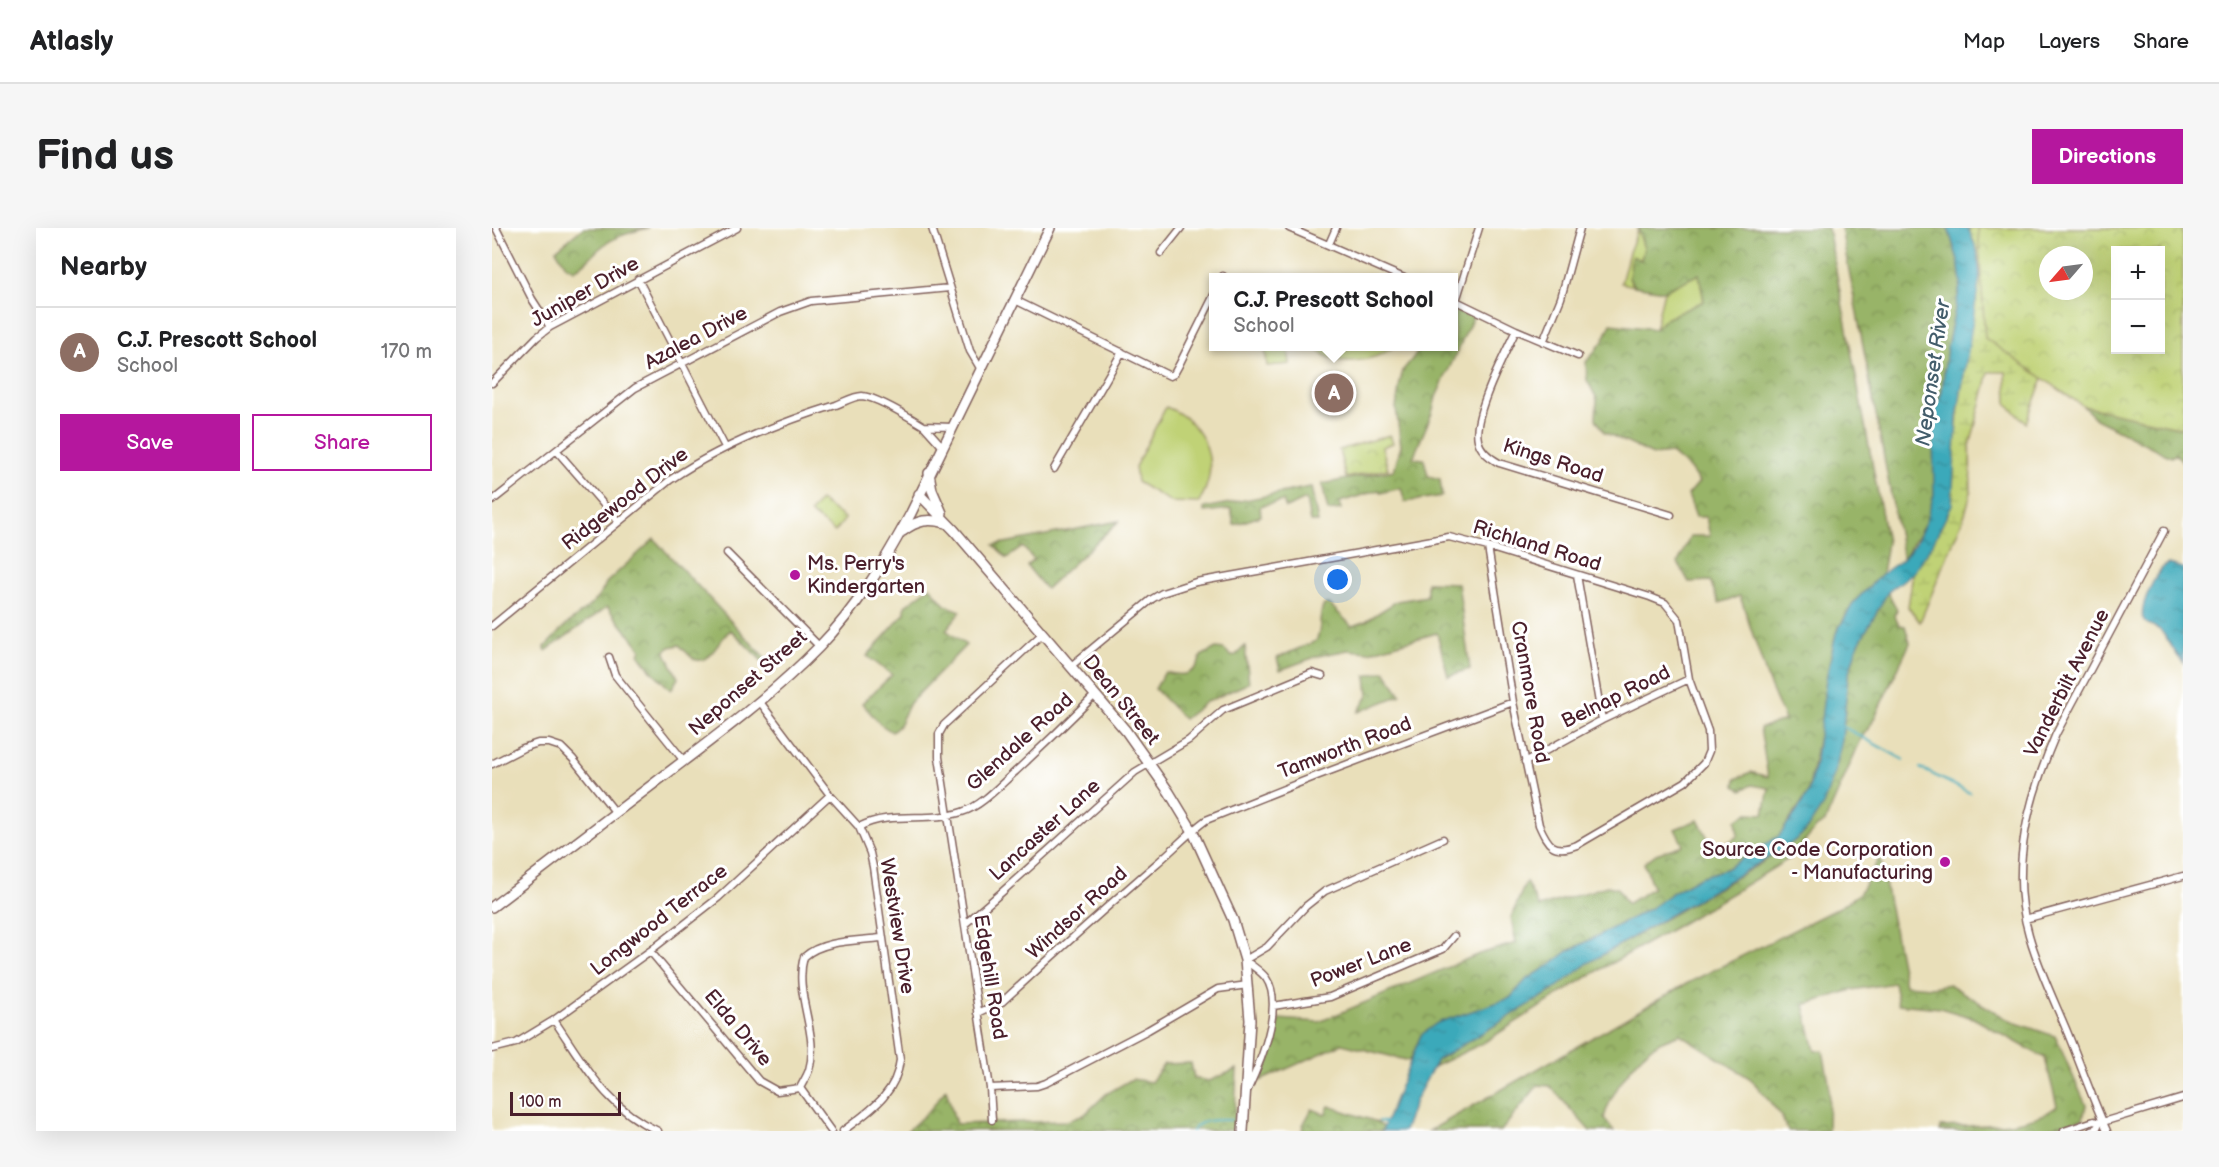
<!DOCTYPE html>
<meta charset="utf-8">
<style>
:root{--surface:#fff;--page:#f6f6f6;--text:#202124;--muted:#757577;--line:#e0e0e0;--accent:#b5179e}
body{margin:0;font-family:"Balsamiq Sans",sans-serif;background:var(--page);color:var(--text)}
.controls{position:absolute;right:18px;top:18px;display:grid;overflow:hidden;border-radius:0px;box-shadow:0 6px 24px #0002}
.controls button{width:54px;height:54px;display:grid;place-items:center;padding:0;border:0;border-bottom:2px solid var(--line);background:var(--surface);color:var(--text);font:30px sans-serif}
.compass{position:absolute;left:1547px;top:18px;width:54px;height:54px;border-radius:50%;background:var(--surface);box-shadow:0 6px 24px #0002;rotate:242deg}
.scale{position:absolute;left:18px;bottom:15px;width:111px;box-sizing:border-box;padding-left:6px;border:3px solid #4a1f2b;border-top:0;font-size:16px;line-height:21px;white-space:nowrap;color:#4a1f2b;-webkit-text-stroke:4px #fff;paint-order:stroke}
.you{position:absolute;left:846px;top:352px;width:21px;height:21px;margin:-15px;border:4px solid #fff;border-radius:50%;background:#1a73e8;box-shadow:0 0 0 9px #1a73e833}
.badge{display:grid;place-items:center;width:39px;height:39px;border-radius:50%;background:var(--accent);color:#fff;font-size:20px;font-weight:700}
.pin{position:absolute;translate:-50% -50%;border:3px solid #fff;box-shadow:0 2px 6px #0006}
.popup{position:absolute;left:717px;top:45px;width:249px;height:78px;box-sizing:border-box;display:grid;place-content:center;border-radius:0px;background:var(--surface);filter:drop-shadow(0 2px 4px #0005);font-size:20px;white-space:nowrap;color:var(--muted)}
.popup b{font-size:22px;color:var(--text)}
.popup::after{content:'';position:absolute;left:50%;top:100%;margin-left:-12px;border:12px solid transparent;border-top-color:var(--surface)}
.list{margin:0;padding:0;list-style:none}
h2{display:flex;justify-content:space-between;align-items:center;height:78px;margin:0;padding:0 24px;font-size:26px}
h2 small{font-size:20px;font-weight:400;color:var(--muted)}
.list li{display:grid;grid-template-columns:39px 1fr auto;gap:18px;align-items:center;box-sizing:border-box;height:90px;padding:0 24px;border-top:2px solid var(--line)}
.list b{display:block;font-size:22px;white-space:nowrap}
.list p{margin:0;font-size:20px;white-space:nowrap;color:var(--muted)}
.list em{font-size:20px;font-style:normal;color:var(--muted)}
.actions{display:flex;gap:12px;padding:18px 24px}
.actions a{flex:1;padding:14px 0;border:2px solid var(--accent);border-radius:0px;text-align:center;font-size:21px;color:var(--accent)}
.actions .main{background:var(--accent);color:#fff}
.map{position:relative;flex:none;width:1691px;height:903px;overflow:hidden;border-radius:0px}
header{display:flex;align-items:center;gap:36px;box-sizing:border-box;height:84px;padding:0 30px;background:var(--surface);border-bottom:2px solid var(--line)}
header strong{font-size:28px}
nav{display:flex;gap:33px;margin-inline-start:auto;font-size:21px}
.intro{display:flex;align-items:center;justify-content:space-between;box-sizing:border-box;height:144px;padding:0 36px}
h1{margin:0;font-size:42px}
.button{padding:15px 27px;border-radius:0px;background:var(--accent);color:#fff;font-size:21px;font-weight:700}
main{display:flex;gap:36px;padding:0 36px}
aside{flex:1;background:var(--surface);border-radius:0px;box-shadow:0 6px 24px #0002}
.map>svg:first-child{display:block}
</style>
<header>
<strong>Atlasly</strong>
<nav><a>Map</a><a>Layers</a><a>Share</a></nav>
</header>
<div class="intro"><h1>Find us</h1><a class="button">Directions</a></div>
<main>
<aside>
<h2>Nearby<small></small></h2>
<ul class="list">
<li><span class="badge" style="background:#8d6e63">A</span><div><b>C.J. Prescott School</b><p>School</p></div><em>170 m</em></li>
</ul>
<div class="actions"><a class="main">Save</a><a>Share</a></div>
</aside>
<div class="map">
<svg width="1691" height="903" viewBox="0 0 1691 903">
<defs>
<pattern id="forest-crowns" width="20" height="18" patternUnits="userSpaceOnUse" patternTransform="scale(1.5)"><rect width="20" height="18" fill="#98b467"/><path d="M2 6a3 3 0 1 1 6 0M12 15a3 3 0 1 1 6 0" fill="none" stroke="#7e9255"/></pattern>
<pattern id="wetland-marsh" width="20" height="14" patternUnits="userSpaceOnUse" patternTransform="scale(1.5)"><rect width="20" height="14" fill="#c0d276"/><path d="M1 5h8M5 5V1M11 12h8M15 12V8" fill="none" stroke="#a6b466"/></pattern>
<pattern id="park-crowns" width="20" height="18" patternUnits="userSpaceOnUse" patternTransform="scale(1.5)"><rect width="20" height="18" fill="#c0d276"/><path d="M2 6a3 3 0 1 1 6 0M12 15a3 3 0 1 1 6 0" fill="none" stroke="#a6b466"/></pattern>
<pattern id="water-ripples" width="26" height="14" patternUnits="userSpaceOnUse" patternTransform="scale(1.5)"><rect width="26" height="14" fill="#3ba9ba"/><path d="M2 4q2-2 4 0t4 0M15 11q2-2 4 0t4 0" fill="none" stroke="#348997"/></pattern>
</defs>
<rect width="100%" height="100%" fill="#fff"/>
<filter id="ink" filterUnits="userSpaceOnUse"><feTurbulence type="fractalNoise" baseFrequency=".0167" numOctaves="2"/><feDisplacementMap in="SourceGraphic" scale="12" xChannelSelector="R" yChannelSelector="G"/><feConvolveMatrix kernelMatrix="1 2 1 2 8 2 1 2 1" color-interpolation-filters="sRGB"/></filter>
<filter id="wash" filterUnits="userSpaceOnUse"><feTurbulence type="fractalNoise" baseFrequency=".008" numOctaves="4" result="noise"/><feDisplacementMap in="SourceGraphic" scale="24" xChannelSelector="R" yChannelSelector="G"/><feGaussianBlur stdDeviation="1.35" result="paint"/><feColorMatrix in="noise" values="0 0 0 0 0 0 0 0 0 0 0 0 0 0 0 0 0 1.4 0 .05"/><feComposite in="paint" operator="in"/></filter>
<g filter="url(#wash)">
<rect width="100%" height="100%" fill="#e9dfba"/>
<path fill="#c0d276" stroke="#857850" stroke-width="1.5" d="M1146 2 1152 20 1149 32 1140 29 1137 49 1142 58 1129 55 1137 24Z
M1207 45 1212 73 1173 91 1163 101 1172 63Z
M823 119H901C882 134 841 141 823 119Z
M674 179C714 194 731 239 706 275L679 274 645 254 643 239Z"/>
<path fill="url(#forest-crowns)" stroke="#716a49" stroke-width="1.5" d="M91 0H157C142 3 124 8 112 17 101 25 94 36 82 42L74 38 64 22Z
M1146 0H1336L1395 314 1390 346 1362 374 1344 405 1334 451 1329 497 1316 565 1287 608 1234 641 1208 649 1180 665 1159 680 1075 724 1058 737 1034 752 1018 770 929 807 918 833 850 816 768 853 778 832 787 791 827 794 987 726 1024 715 1019 689 1034 654 1047 679 1115 658 1125 660 1135 676 1161 660 1152 635 1164 626 1191 617 1183 601 1206 592 1223 623 1246 608 1244 592 1256 585 1272 586 1277 560 1260 557 1250 562 1243 558 1244 551 1259 544 1276 549 1268 500 1293 492 1277 455 1248 368 1227 375 1218 353 1197 354 1186 335 1198 308H1218L1214 289H1204L1196 267 1207 254 1198 241 1179 225 1161 227 1112 204 1104 191 1105 171 1095 152 1094 134 1111 113 1119 96 1163 101 1173 91 1212 73 1207 46 1172 63 1142 58 1137 50 1140 28 1149 32 1152 20Z
M1349 0H1456L1466 32 1469 54 1455 119 1450 163 1441 192 1442 267 1433 296 1411 331Z
M965 81 981 89 944 169 940 185 921 230 932 231 936 248 948 251 950 268 913 274 909 260 889 265 887 262 848 274 849 281 836 283 830 256 902 242 909 218 904 180 908 154 911 142 930 119 962 118V84Z
M1591 178 1691 200V234L1684 226 1679 229 1604 191Z
M819 259 826 294H818L814 271 794 280 791 273 768 278 769 288 742 297 739 281 712 284V280Z
M627 293 554 361 535 338 542 332 531 319 515 330 502 317Z
M162 311 277 434 273 436 239 402C228 408 218 439 202 431 197 428 192 421 187 417L178 419 173 423 186 450 179 462 159 442 147 426 149 421 115 379 54 423 52 420C59 413 65 406 72 399 87 385 107 375 114 355Z
M935 354 966 355 978 441 956 448 945 405 877 424 856 422 826 428 788 442 785 430 824 413C831 402 825 388 832 377L837 376 860 398 874 393 905 373 935 368Z
M438 359 453 377 469 383 454 402 474 417 418 475 406 499 400 504 388 496 370 475 400 447 375 428 413 385V378Z
M1396 364 1405 382 1402 387 1407 397 1413 398 1418 415 1380 495 1370 509 1333 594 1324 600 1300 629 1194 693 1095 749 991 815 941 839 945 832 1060 763 1096 735 1266 637 1293 620 1313 604 1350 512 1356 448 1365 419Z
M753 418 757 455 714 474 692 491 663 461 673 444C690 449 704 448 709 428L724 420 732 421 739 428 744 427Z
M893 443 909 467 866 484 876 468 874 448Z
M1388 629 1413 757 1440 759 1457 756 1518 793 1563 808 1594 877 1591 891 1543 903H1448V899C1481 897 1539 900 1565 878L1553 830 1481 790 1448 780 1406 776 1402 755 1360 762 1312 777 1323 823 1331 822 1337 855 1336 903H1296L1288 886 1259 851 1188 806C1181 809 1173 811 1166 815 1144 828 1118 866 1112 890L1122 903H1098L1058 858 1046 857 1009 903H937L1194 756 1348 679 1367 666Z
M699 835 702 850 717 853 745 841 742 902 415 903 437 883 454 861 464 896 575 893 592 887 614 866 640 851 659 854 672 836Z
M837 878 885 894 891 899 890 903H810L811 897 820 881 833 886Z"/>
<path fill="url(#wetland-marsh)" stroke="#857850" stroke-width="1.5" fill-rule="evenodd" d="M1476 0H1691L1685 127 1551 150 1534 195 1515 176 1514 144H1497L1478 218 1479 264 1473 286 1428 394 1416 379 1421 345 1441 315 1461 231 1485 22ZM1624 22H1668V122H1624ZM1556 27H1592V63H1556Z"/>
<path fill="url(#park-crowns)" stroke="#857850" stroke-width="1.5" fill-rule="evenodd" d="M1486 0H1691V200L1591 178 1493 110ZM1624 22H1668V122H1624ZM1556 27H1592V63H1556Z
M796 119 798 136 775 138 773 121Z
M898 207 901 215 890 219 896 241 854 250 847 222Z
M328 272 353 291 343 304 318 285Z"/>
<path fill="url(#water-ripples)" stroke="#426472" stroke-width="1.5" d="M1456 0H1476L1485 22 1488 48 1465 190 1460 277 1441 315 1421 345 1396 364 1365 419 1356 448 1350 512 1343 544 1331 577 1313 604 1293 620 1096 735 1060 763 945 832 923 873 912 903H890L929 807 945 795 1018 770 1034 752 1058 737 1075 724 1159 680 1180 665 1208 649 1234 641 1287 608 1304 585 1316 565 1324 532 1334 451 1344 405 1362 374 1390 346 1411 331 1423 316 1433 296 1442 267 1441 192 1450 163 1455 119 1469 54 1466 32Z
M1676 336 1691 340V435C1682 425 1678 413 1669 403 1663 397 1653 398 1651 390 1647 379 1665 340 1676 336Z"/>
<g fill="none" stroke-linecap="round" stroke-linejoin="round">
<path stroke="#3ba9ba" stroke-width="2" d="M1348 497 1412 532
M1428 540 1478 565
M887 893 896 895
M700 903C709 890 725 892 739 892"/>
</g>
</g>
<g filter="url(#ink)">
<g fill="none" stroke-linecap="round" stroke-linejoin="round">
<defs>
<path id="street" d="M4 0 40 71 58 99
M440 0 478 123 488 140
M797 0 912 50
M837 16 844 0
M669 25 689 0
M730 50 731 48
M146 51 233 219
M523 72 678 148 682 146 687 137 722 67
M962 72 1024 102 1086 128
M964 73 987 0
M1024 102C1013 126 980 188 986 212 988 223 998 230 1007 235L1179 287
M1051 114 1069 70 1088 0
M0 155 45 109 58 99 245 0
M450 218 432 198 460 199
M65 223 126 293
M562 241 630 124
M0 273 143 160 288 84 319 73 458 60
M235 325 327 418
M1085 347 1110 492
M0 398 178 252C228 218 286 195 344 177 352 174 362 168 370 168 384 169 419 190 432 198
M550 406 452 497 447 506V529L498 860 545 858 554 855 656 802 726 761 756 757
M117 429 123 447 192 533
M579 438 660 371 670 365 704 354 957 309 996 319 1158 369 1173 375 1187 392 1197 451 1216 503 1217 523 1212 535 1193 554 1085 617C1061 626 1056 617 1047 597L1021 474 996 319
M268 474 338 567 367 599 378 625 381 639 408 832C404 867 377 883 351 903
M1033 534 1110 492 1197 451
M0 536 31 520 46 515H57L69 519 81 531 124 585
M367 599C398 582 436 595 470 584 490 578 508 557 524 543 551 518 577 493 603 467
M1533 691 1691 648
M473 696 510 664 643 544 697 512 731 482 813 448 820 445 830 448
M158 723 267 853 285 863 308 860 339 903
M781 778 838 769 951 721 962 708
M486 785 510 774C560 728 611 682 663 637 681 622 696 605 714 592L827 547 1021 474
M62 792C93 837 114 880 166 903
M0 821 24 815 62 792 158 723 226 670 338 567
M308 860C311 854 315 848 317 842 328 806 301 766 312 729 330 712 365 713 389 710
M498 860 500 892
M756 861C768 835 793 778 774 750 769 743 760 738 753 732L775 719 814 678 833 663 951 611
M1572 903 1602 893 1607 895 1614 893 1691 870
M1600 903 1604 902 1607 895
M1615 903C1600 870 1588 835 1574 801 1561 770 1546 739 1537 707 1517 639 1537 569 1564 506L1672 303"/>
<path id="secondary" d="M437 245 440 262 450 285
M427 266 462 302 634 503 677 564 700 602 741 692 753 732 758 792 751 903
M411 303C425 292 437 290 454 295
M0 679C58 635 115 591 173 547 226 507 280 467 327 419 365 380 393 333 419 285L558 0"/>
</defs>
<use href="#street" stroke="#82625d" stroke-width="9"/>
<use href="#secondary" stroke="#82625d" stroke-width="12"/>
<use href="#street" stroke="#fff" stroke-width="6"/>
<use href="#secondary" stroke="#fff" stroke-width="9"/>
</g>
</g>
<g fill="#b5179e" stroke="#fff" stroke-width="2">
<circle cx="303" cy="347" r="6"/>
<circle cx="1453" cy="634" r="6"/>
</g>
<g text-anchor="middle" dominant-baseline="central" stroke-width="6" stroke-linejoin="round" paint-order="stroke">
<g font-size="20" fill="#4a1f2b" stroke="#fff">
<text transform="translate(93 64) rotate(-30)">Juniper Drive</text>
<text transform="translate(204 110) rotate(-28)">Azalea Drive</text>
<text transform="translate(1061 233) rotate(18)">Kings Road</text>
<text transform="translate(133 271) rotate(-38)">Ridgewood Drive</text>
<text transform="translate(1045 318) rotate(17)">Richland Road</text>
<text transform="translate(256 455) rotate(-41)">Neponset Street</text>
<text transform="translate(1575 455) rotate(-63)">Vanderbilt Avenue</text>
<text transform="translate(1038 464) rotate(80)">Cranmore Road</text>
<text transform="translate(1124 469) rotate(-26)">Belnap Road</text>
<text transform="translate(629 472) rotate(51)">Dean Street</text>
<text transform="translate(528 514) rotate(-42)">Glendale Road</text>
<text transform="translate(853 520) rotate(-21)">Tamworth Road</text>
<text transform="translate(553 602) rotate(-42)">Lancaster Lane</text>
<text transform="translate(585 685) rotate(-42)">Windsor Road</text>
<text transform="translate(167 692) rotate(-38)">Longwood Terrace</text>
<text transform="translate(405 698) rotate(81)">Westview Drive</text>
<text transform="translate(869 735) rotate(-21)">Power Lane</text>
<text transform="translate(498 749) rotate(81)">Edgehill Road</text>
<text transform="translate(246 800) rotate(50)">Elda Drive</text>
</g>
<g font-size="20" fill="#4a1f2b" stroke="#fff" text-anchor="start">
<text x="315" y="336">Ms. Perry's<tspan x="315" dy="23">Kindergarten</tspan></text>
<text x="1441" y="622" text-anchor="end">Source Code Corporation<tspan x="1441" dy="23">- Manufacturing</tspan></text>
</g>
<g font-size="21" font-style="italic" fill="#435d6b" stroke="#fff">
<text transform="translate(1441 145) rotate(-82)">Neponset River</text>
</g>
</g>
</svg>
<div class="controls">
<button>+</button>
<button>−</button>
</div>
<svg class="compass" viewBox="-18 -18 36 36"><path d="M0-13l5 13h-10z" fill="#e53935"/><path d="M0 13l5-13h-10z" fill="#757577"/></svg>
<div class="scale">100 m</div>
<div class="you"></div>
<div class="pin badge" style="left:842px;top:165px;background:#8d6e63">A</div>
<div class="popup"><b>C.J. Prescott School</b>School</div>
</div>
</main>
